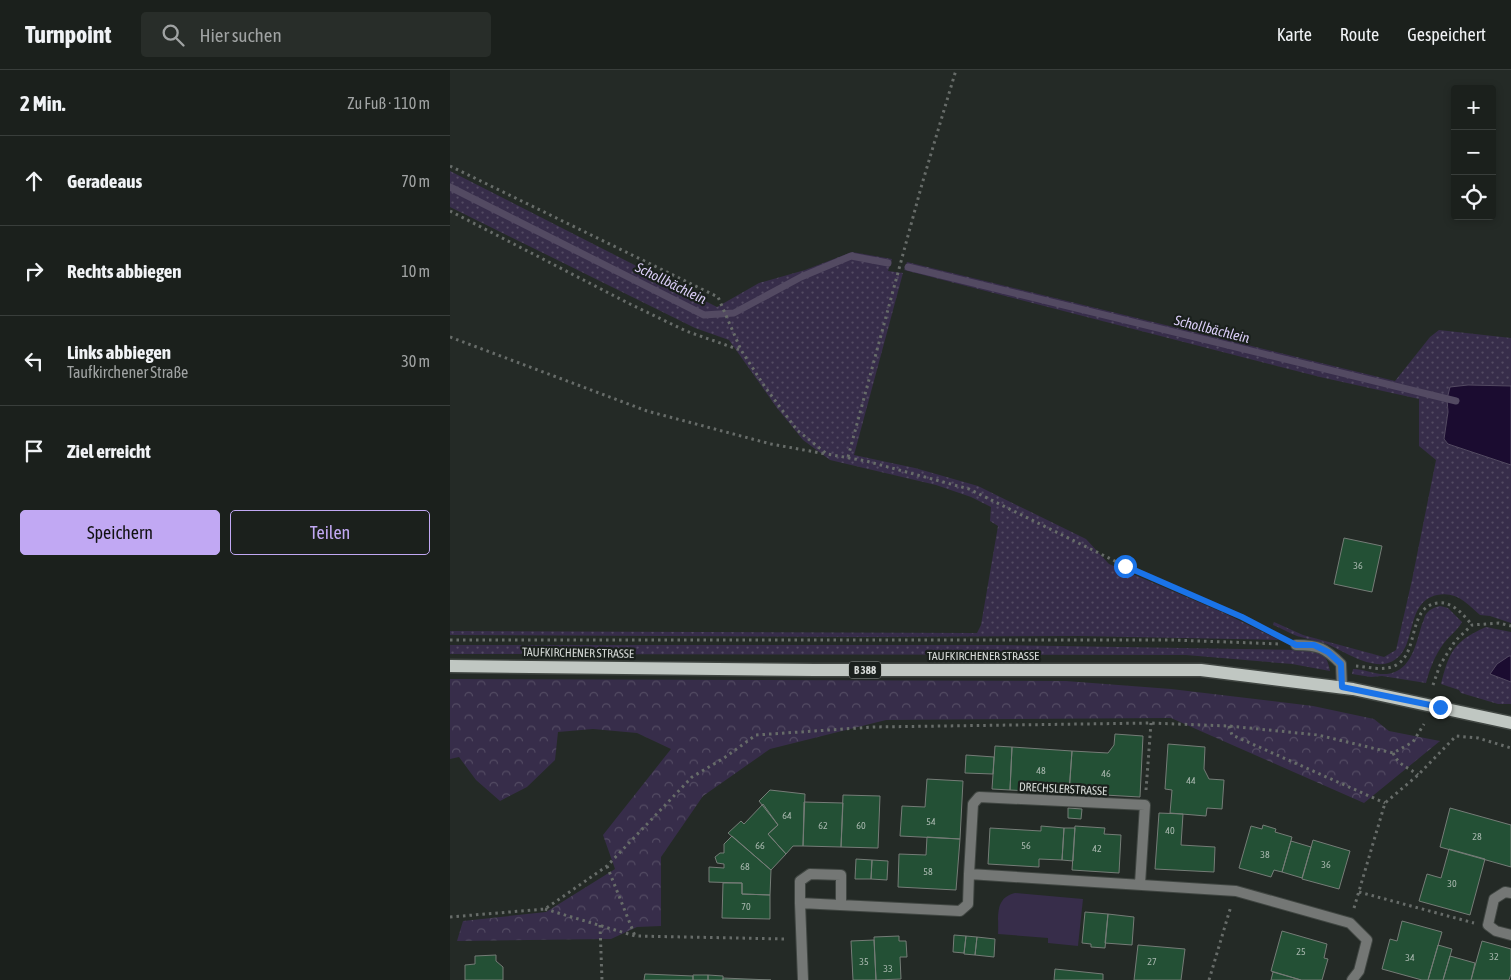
<!DOCTYPE html>
<html lang="de">
<meta charset="utf-8">
<style>
:root{--surface:#1b201c;--page:#282d29;--text:#f1f3f6;--muted:#a0a3a3;--line:#393e3b;--accent:#c1a8f3}
body{margin:0;font-family:"Asap Condensed",sans-serif;background:var(--page);color:var(--text)}
.controls{position:absolute;right:15px;top:15px;display:grid;overflow:hidden;border-radius:5px;box-shadow:0 2px 8px #0003}
.controls button{width:45px;height:45px;display:grid;place-items:center;padding:0;border:0;border-bottom:1px solid var(--line);background:var(--surface);color:var(--text);font:25px sans-serif}
.stop{position:absolute;width:15px;height:15px;margin:-11px;border:4px solid #1a73e8;border-radius:50%;background:#fff}
.stop.end{background:#1a73e8;border-color:#fff;box-shadow:0 1px 5px #0008}
.list{margin:0;padding:0;list-style:none}
h2{display:flex;justify-content:space-between;align-items:center;height:65px;margin:0;padding:0 20px;font-size:21px}
h2 small{font-size:16px;font-weight:400;color:var(--muted)}
.list li{display:grid;grid-template-columns:32px 1fr auto;gap:15px;align-items:center;box-sizing:border-box;height:90px;padding:0 20px;border-top:1px solid var(--line)}
.list b{display:block;font-size:19px;white-space:nowrap}
.list p{margin:0;font-size:16px;white-space:nowrap;color:var(--muted)}
.list em{font-size:16px;font-style:normal;color:var(--muted)}
.actions{display:flex;gap:10px;padding:15px 20px}
.actions a{flex:1;padding:11px 0;border:1px solid var(--accent);border-radius:5px;text-align:center;font-size:18px;color:var(--accent)}
.actions .main{background:var(--accent);color:#111}
.icon{flex:none;width:28px;height:28px;fill:none;stroke:currentColor;stroke-width:2;stroke-linecap:round;stroke-linejoin:round}
.map{position:relative;flex:none;width:1061px;height:910px;overflow:hidden}
header{display:flex;align-items:center;gap:30px;box-sizing:border-box;height:70px;padding:0 25px;background:var(--surface);border-bottom:1px solid var(--line)}
header strong{font-size:24px}
nav{display:flex;gap:28px;margin-inline-start:auto;font-size:18px}
.search{width:350px;height:45px;background:var(--page);display:flex;align-items:center;gap:12px;box-sizing:border-box;padding:0 18px;border-radius:5px;color:var(--muted);font-size:19px}
main{display:flex}
aside{flex:1;background:var(--surface)}
.map>svg:first-child{display:block}
</style>
<header>
<strong>Turnpoint</strong>
<div class="search"><svg class="icon" aria-label="search" viewBox="0 0 24 24"><circle cx="10" cy="10" r="6"/><path d="M15 15l6 6"/></svg>Hier suchen</div>
<nav><a>Karte</a><a>Route</a><a>Gespeichert</a></nav>
</header>
<main>
<aside>
<h2>2 Min.<small>Zu Fuß · 110 m</small></h2>
<ul class="list">
<li><svg class="icon" aria-label="ahead" viewBox="0 0 24 24"><path d="M12 20V5M6 11l6-6 6 6"/></svg><div><b>Geradeaus</b></div><em>70 m</em></li>
<li><svg class="icon" aria-label="right" viewBox="0 0 24 24"><path d="M7 20v-9h11M14 6l5 5-5 5"/></svg><div><b>Rechts abbiegen</b></div><em>10 m</em></li>
<li><svg class="icon" aria-label="left" viewBox="0 0 24 24"><path d="M17 20v-9H6M10 6l-5 5 5 5"/></svg><div><b>Links abbiegen</b><p>Taufkirchener Straße</p></div><em>30 m</em></li>
<li><svg class="icon" aria-label="arrive" viewBox="0 0 24 24"><path d="M6 21V4h12l-3 4 3 4H6"/></svg><div><b>Ziel erreicht</b></div></li>
</ul>
<div class="actions"><a class="main">Speichern</a><a>Teilen</a></div>
</aside>
<div class="map">
<svg width="1061" height="910" viewBox="0 0 1061 910">
<defs>
<pattern id="grass-dots" width="8" height="8" patternUnits="userSpaceOnUse" patternTransform="scale(1.25)"><rect width="8" height="8" fill="#372d4a"/><path d="M2 2h.1M6 6h.1" fill="none" stroke="#534b63" stroke-width="1.8" stroke-linecap="round"/></pattern>
<pattern id="forest-crowns" width="20" height="18" patternUnits="userSpaceOnUse" patternTransform="scale(1.25)"><rect width="20" height="18" fill="#372d4a"/><path d="M2 6a3 3 0 1 1 6 0M12 15a3 3 0 1 1 6 0" fill="none" stroke="#534b63"/></pattern>
</defs>
<rect width="100%" height="100%" fill="#242a26"/>
<path fill="url(#grass-dots)" d="M0 101 267 237 309 213 355 200 402 182 442 189 438 201 453 203 404 385 465 398 528 416 636 469 659 494 774 543 829 570 629 566 410 567 0 565V561L527 563 531 555 548 456 540 451 541 437 521 427 486 415 380 390 353 370 327 338 279 270 245 258 0 137Z
M457 192 945 311 980 267 989 260 1061 268V316H1039L997 329 998 342 994 369 998 374 1061 395V553L1040 546 1030 545C1017 533 1006 521 987 525 952 533 970 583 938 593 920 599 893 581 877 574 867 571 857 569 847 566 839 563 831 558 823 555L824 552 853 565 934 587 946 580 962 510 986 390 969 376V329L870 307 454 200Z
M990 536 998 538 1012 552C1008 560 1000 565 994 573 985 585 980 598 976 613L932 606 921 607 902 604 903 599C914 599 925 605 937 604 962 601 966 573 972 554 974 551 974 546 977 543 980 539 985 537 990 536Z
M1036 557 1061 562V586H1059L1040 604 1061 612V634H1048L1011 623 1009 620 991 614C999 582 1004 571 1036 557Z
M0 575H547L855 580C871 583 877 583 880 601L842 594 736 585 0 584Z"/>
<path fill="url(#forest-crowns)" d="M0 609 616 611 721 619 863 636 924 649 939 661 990 671 914 733 721 648 436 650 320 679 253 726 211 787V856L187 857 161 869 7 871 13 851 96 842 165 799 153 765 221 679 187 663 143 659 108 662 105 690 77 717 50 731 26 710 9 687 0 689Z"/>
<path fill="#372d4a" d="M565 823 633 829 628 876 598 873V868L548 864C549 847 544 828 565 823Z"/>
<path fill="#1b0c30" stroke="#534a62" d="M1018 315 1061 316V395L998 374 994 369 998 342 997 329 1000 317Z
M1059 586H1061V612L1040 604 1047 594Z"/>
<g fill="none" stroke-linecap="round" stroke-linejoin="round">
<path stroke="#534a62" stroke-width="7" d="M0 117 254 245 284 243 351 207 401 186 438 193
M458 197 1006 331"/>
</g>
<path fill="#235035" stroke="#757c77" d="M894 468 932 476 922 522 884 514Z
M665 664 693 666 690 727 619 723 622 681 658 683 664 675Z
M718 674 755 677 754 699 759 709 774 710 772 739 757 738 756 746 720 743 722 720 715 719Z
M545 676 562 677 560 720 542 719Z
M562 677 622 681 619 723 560 720Z
M516 685 544 687 543 704 515 703Z
M477 709 513 711 510 769 450 766 452 736 475 737Z
M320 720 355 724 353 776H343L336 784 318 764 328 755 309 731Z
M393 725 430 726 428 778 391 777Z
M354 732 393 733 391 777 353 776Z
M313 734 328 755 318 764 336 784 321 800 278 763 291 751 294 754Z
M618 738 632 739 631 749 618 748Z
M1000 738 1061 755V797L990 777Z
M709 743 733 744 731 775 765 777 764 802 705 799Z
M813 755 826 759 825 762 842 767 832 802 824 800 821 807 789 798 801 756 812 759Z
M591 756 614 758 612 790 589 789V797L538 794 540 758 591 761Z
M625 756 655 758 654 764 671 765 669 803 622 800Z
M614 758H625L623 791 612 790Z
M282 766 321 800 320 825 292 824V813L259 812V797L274 798V794L267 793 265 787 270 783H274V774Z
M477 767 510 769 506 820 448 817 449 784 476 785Z
M863 770 900 781 889 819 852 809Z
M841 771 861 777 852 808 832 802Z
M999 779 1035 789 1020 845 969 831 977 804 991 808Z
M406 789 422 790 421 809H405Z
M422 790 438 791 437 810 421 809Z
M273 813H292V824L320 825V849L272 848Z
M635 842 658 844 655 878 641 877V874L632 873Z
M658 844 684 847 682 875 655 873Z
M952 851 992 862 978 910H972L932 899 940 869 947 871Z
M832 861 877 874 874 888 878 889 872 910H851L821 901Z
M504 865 516 866 514 883 503 882Z
M449 866V871H456L457 887H450L451 909 426 910 424 867Z
M516 866 527 867 525 885 514 884Z
M527 867 545 869 544 887 525 885Z
M424 870 426 910H403L401 871Z
M1032 871 1061 879V904L1059 910H1021Z
M688 875 735 879 731 910H684Z
M988 875 1002 879 1000 886 993 910H978Z
M46 885V891L53 897V910H15V895L25 894V886Z
M1000 886 1025 893 1021 910H993Z
M605 899 653 904V910H604Z
M823 902 851 910H821Z
M195 904 243 906V910H194Z
M243 905H258V910H243Z
M258 905 273 906V910H258Z
M273 908 321 910H273Z"/>
<g fill="none" stroke-linecap="round" stroke-linejoin="round">
<defs>
<path id="service" d="M846 575C869 575 875 578 891 594L892 617"/>
<path id="minor" d="M519 804 523 734 529 727 695 735 690 814
M1061 823 1055 822 1044 829 1038 855 1046 861 1061 865
M350 833V811L360 804 391 805V835
M353 910 350 833 510 841 518 834 519 804 786 821 900 853 917 870 909 901 902 910"/>
<path id="primary" d="M0 596 365 600H751L903 619 1061 653"/>
</defs>
<use href="#service" stroke="#404642" stroke-width="12"/>
<use href="#minor" stroke="#404642" stroke-width="12"/>
<use href="#primary" stroke="#404642" stroke-width="15"/>
<path stroke="#676c69" stroke-width="3" stroke-dasharray="2.5 4" stroke-linecap="butt" d="M0 96 268 227 291 280 315 317 347 360 377 384 416 391 519 419 675 496 792 547 832 568
M0 141 178 233 236 261 290 280
M0 267 197 341 321 374 376 384
M398 387 472 114 506 0
M0 570H723L831 574
M906 596C919 597 936 602 948 594 969 580 958 536 988 533 1002 531 1014 545 1022 555
M983 615 990 595 1005 571 1022 555 1049 553 1061 556
M779 656 782 665 935 733
M943 683C950 697 957 696 968 705
M696 720 701 653
M157 796 185 866
M909 822 1024 853
M904 838 935 733 968 705 1006 666 1028 668 1061 678
M95 839 185 866 337 869
M0 847 95 839 157 796 242 707 274 688 306 665 423 657 701 653 779 656 868 665 943 683 963 672 974 654
M150 855 152 910
M759 910 781 836"/>
<use href="#service" stroke="#747775" stroke-width="10"/>
<use href="#minor" stroke="#747775" stroke-width="10"/>
<use href="#primary" stroke="#c0c7c2" stroke-width="12"/>
</g>
<g fill="none" stroke-linecap="round" stroke-linejoin="round">
<path stroke="#1a73e8" stroke-width="6" d="M675 496 792 547 846 575H864L878 582 891 594 892 617 990 637"/>
</g>
<g text-anchor="middle" dominant-baseline="central" stroke-width="4.5" stroke-linejoin="round" paint-order="stroke">
<g font-size="10" fill="#a8b7ae">
<text x="908" y="495">36</text>
<text x="591" y="700">48</text>
<text x="656" y="703">46</text>
<text x="741" y="710">44</text>
<text x="337" y="745">64</text>
<text x="481" y="751">54</text>
<text x="373" y="755">62</text>
<text x="411" y="755">60</text>
<text x="720" y="760">40</text>
<text x="1027" y="766">28</text>
<text x="310" y="775">66</text>
<text x="576" y="775">56</text>
<text x="647" y="778">42</text>
<text x="815" y="784">38</text>
<text x="876" y="794">36</text>
<text x="295" y="796">68</text>
<text x="478" y="801">58</text>
<text x="1002" y="813">30</text>
<text x="296" y="836">70</text>
<text x="851" y="881">25</text>
<text x="1044" y="886">32</text>
<text x="960" y="887">34</text>
<text x="414" y="891">35</text>
<text x="702" y="891">27</text>
<text x="438" y="898">33</text>
</g>
<rect fill="#1a201c" stroke="#9da29e" stroke-width="1" x="399" y="591.5" width="32" height="17" rx="4"/>
<g font-size="11" font-weight="bold" fill="#d5d9d6">
<text x="415" y="600">B 388</text>
</g>
<g font-size="12" fill="#d5d9d6" stroke="#1a201c">
<text transform="translate(128 583) rotate(1)">TAUFKIRCHENER STRASSE</text>
<text x="533" y="586">TAUFKIRCHENER STRASSE</text>
<text transform="translate(613 719) rotate(3)">DRECHSLERSTRASSE</text>
</g>
<g font-size="14" font-style="italic" fill="#dbcef8" stroke="#1a201c">
<text transform="translate(221 213) rotate(26)">Schollbächlein</text>
<text transform="translate(762 259) rotate(14)">Schollbächlein</text>
</g>
</g>
</svg>
<div class="controls">
<button>+</button>
<button>−</button>
<button><svg class="icon" aria-label="locate" viewBox="0 0 24 24"><circle cx="12" cy="12" r="6"/><path d="M12 2v4M12 18v4M2 12h4M18 12h4"/></svg></button>
</div>
<div class="stop" style="left:675px;top:496px"></div>
<div class="stop end" style="left:990px;top:637px"></div>
</div>
</main>
